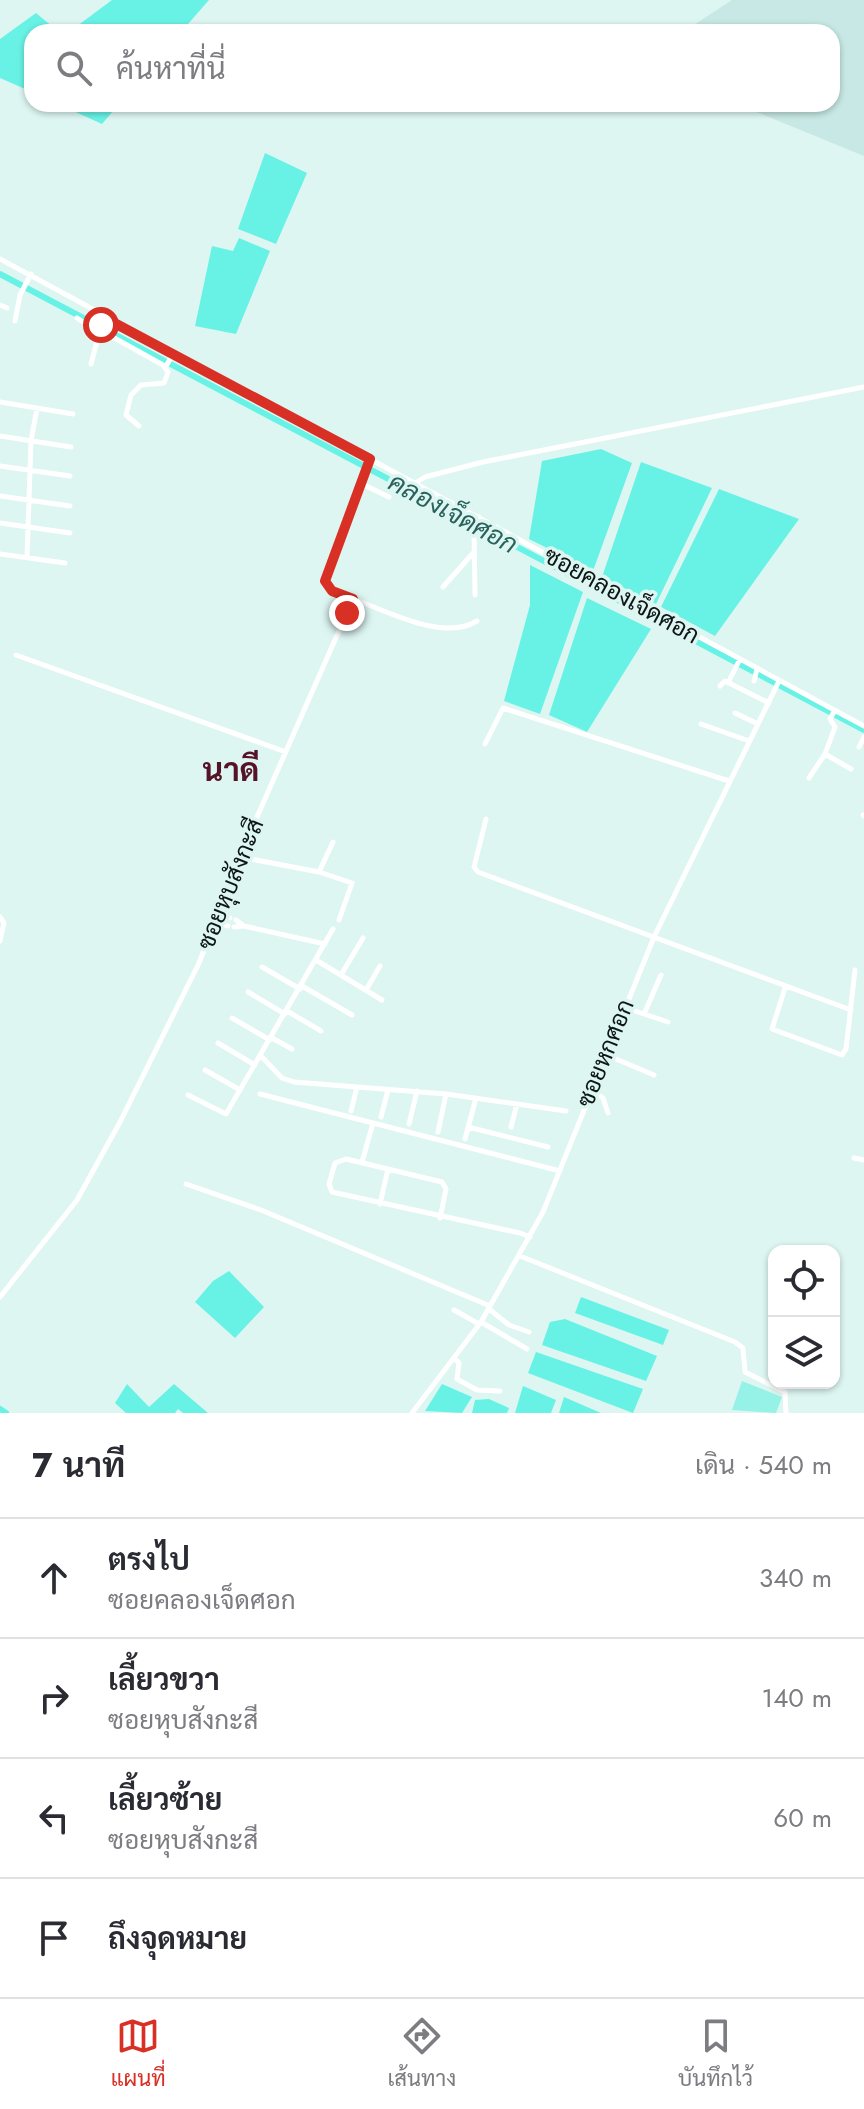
<!DOCTYPE html>
<html lang="th">
<meta charset="utf-8">
<style>
:root{--surface:#fff;--page:#f2f2f3;--text:#2b2b33;--muted:#7c7c81;--line:#e1e1e2;--accent:#d93025}
body{margin:0;font-family:Jost,Sarabun,sans-serif;background:var(--page);color:var(--text)}
.controls{position:absolute;right:24px;bottom:24px;display:grid;overflow:hidden;border-radius:16px;box-shadow:0 2px 6px #0004}
.controls button{width:72px;height:72px;display:grid;place-items:center;padding:0;border:0;border-bottom:2px solid var(--line);background:var(--surface);color:var(--text);font:40px sans-serif}
.stop{position:absolute;width:24px;height:24px;margin:-18px;border:6px solid #d93025;border-radius:50%;background:#fff}
.stop.end{background:#d93025;border-color:#fff;box-shadow:0 2px 8px #0008}
.list{margin:0;padding:0;list-style:none}
h2{display:flex;justify-content:space-between;align-items:center;height:104px;margin:0;padding:0 32px;font-size:34px}
h2 small{font-size:26px;font-weight:400;color:var(--muted)}
.list li{display:grid;grid-template-columns:52px 1fr auto;gap:24px;align-items:center;box-sizing:border-box;height:120px;padding:0 32px;border-top:2px solid var(--line)}
.list b{display:block;font-size:30px;white-space:nowrap}
.list p{margin:0;font-size:26px;white-space:nowrap;color:var(--muted)}
.list em{font-size:26px;font-style:normal;color:var(--muted)}
.icon{flex:none;width:44px;height:44px;fill:none;stroke:currentColor;stroke-width:2;stroke-linecap:round;stroke-linejoin:round}
.map{position:relative;flex:none;width:864px;height:1413px;overflow:hidden}
.search{position:absolute;background:var(--surface);box-shadow:0 2px 6px #0004;left:24px;right:24px;top:24px;height:88px;display:flex;align-items:center;gap:20px;box-sizing:border-box;padding:0 28px;border-radius:24px;color:var(--muted);font-size:30px}
.sheet{height:584px;background:var(--surface)}
nav{display:flex;justify-content:space-around;align-items:center;box-sizing:border-box;height:112px;border-top:2px solid var(--line);background:var(--surface);font-size:22px;color:var(--muted)}
nav a{display:grid;justify-items:center;gap:4px}
nav .on{color:var(--accent)}
.map>svg:first-child{display:block}
</style>
<div class="map">
<svg width="864" height="1413" viewBox="0 0 864 1413">
<rect width="100%" height="100%" fill="#ddf6f2"/>
<path fill="#c7e8e4" d="M732 0H864V156L737 104H832V32H683Z"/>
<path fill="#96f1e7" d="M742 1381 782 1397 776 1413 732 1410Z"/>
<path fill="#68f2e5" d="M112 0H209L181 32H69Z
M36 13 59 32H32V92L0 78V39Z
M58 104H119L102 124Z
M265 153 307 173 276 244 238 229Z
M239 238 270 251 236 334 195 326 212 246 233 251Z
M601 449 632 463 593 571 529 539 542 461Z
M641 462 712 488 656 604 602 577Z
M719 489 799 519 715 636 661 607Z
M530 565 583 592 540 714 504 701 530 605Z
M587 598 651 629 587 732 549 715Z
M229 1271 264 1307 235 1338 195 1302 213 1281Z
M581 1297 669 1330 663 1345 575 1313Z
M565 1319 657 1356 646 1381 542 1345 550 1322Z
M536 1352 643 1389 633 1413 528 1373Z
M127 1384 149 1407 174 1384 208 1413H183L178 1409 175 1413H126L115 1403Z
M442 1384 472 1397 462 1413 425 1411Z
M523 1386 556 1400 551 1413H515Z
M564 1397 601 1413H559Z
M489 1399 509 1408 507 1413H472L475 1400Z"/>
<g fill="none" stroke-linecap="round" stroke-linejoin="round">
<path stroke="#68f2e5" stroke-width="6" d="M0 274 864 730
M0 1409 6 1413"/>
<path stroke="#fff" stroke-width="5" d="M0 259 864 726
M0 305 7 308
M77 318 98 332
M105 318 100 330 163 365 168 372 164 383 141 385 131 395 126 415 139 426
M15 321 20 295 31 274
M91 364 100 330
M165 368 173 354
M0 402 73 414
M0 436 71 447
M0 466 70 476
M417 482 425 477 483 462 864 387
M360 483 389 497
M0 496 70 506
M0 523 70 533
M0 554 65 563
M27 558 31 441 37 408
M443 587 474 552
M475 595 474 529 479 517
M353 599C388 611 442 642 477 621
M16 655 286 752
M754 681 757 669
M728 683 740 659
M720 686 725 681 769 703
M735 713 758 724
M701 724 749 741
M485 744 503 708 729 781
M859 747 864 737
M825 754 851 769
M809 778 825 754 835 727 830 719 835 710
M863 815 864 816
M486 819 474 867 478 872 851 1010
M240 857 319 872 352 883 339 920
M319 872 333 842
M218 914 230 918
M0 917 4 923 0 941
M236 920 244 926
M215 923 228 926
M234 927 244 926 325 944
M316 960 382 1000
M262 967 300 989
M341 975 363 938
M302 986 352 1015
M785 988 772 1029 842 1055 846 1049 855 970
M366 990 380 966
M248 992 285 1014
M623 1007 644 1014 661 975
M287 1011 321 1031
M644 1014 668 1022
M232 1018 270 1040
M272 1038 292 1049
M218 1043 255 1065
M604 1054 654 1075
M261 1056 282 1078 294 1082 446 1094 566 1111
M205 1070 240 1090
M590 1089 603 1098 608 1113
M260 1094 560 1171
M188 1095 226 1114 333 929
M351 1111 357 1087
M381 1117 388 1090
M409 1124 417 1091
M468 1127 548 1147
M511 1127 517 1104
M438 1132 446 1094
M465 1139 476 1098
M854 1158 864 1160
M362 1162 373 1123
M186 1184 261 1210 490 1306
M380 1204 388 1169
M440 1218 446 1189 442 1182 346 1159 335 1163 329 1184 332 1192 520 1233 530 1237
M520 1256 735 1342 743 1348 745 1372 785 1392 786 1413
M0 1297 77 1200 120 1122 199 963 257 817 353 599 332 591 325 581 370 459
M489 1309 509 1325 529 1332
M454 1310 479 1324
M481 1322 527 1349
M454 1358 459 1363 457 1379 477 1390 500 1391
M412 1413 481 1322 543 1212 654 937 779 681"/>
</g>
<g fill="none" stroke-linecap="round" stroke-linejoin="round">
<path stroke="#d93025" stroke-width="10" d="M101 325 105 318 370 459 325 581 332 591 353 599 347 613"/>
</g>
<g text-anchor="middle" dominant-baseline="central" stroke-width="7" stroke-linejoin="round" paint-order="stroke">
<g font-size="24" fill="#0f1716" stroke="#ddf6f2">
<text transform="translate(622 595) rotate(29)">ซอยคลองเจ็ดศอก</text>
<text transform="translate(230 884) rotate(-68)">ซอยหุบสังกะสี</text>
<text transform="translate(605 1053) rotate(-68)">ซอยหกศอก</text>
</g>
<g font-size="26" font-style="italic" fill="#29625d" stroke="#ddf6f2">
<text transform="translate(453 513) rotate(28)">คลองเจ็ดศอก</text>
</g>
<g font-size="32" font-weight="bold" fill="#561227" stroke="#ddf6f2">
<text x="231" y="770">นาดี</text>
</g>
</g>
</svg>
<div class="controls">
<button><svg class="icon" aria-label="locate" viewBox="0 0 24 24"><circle cx="12" cy="12" r="6"/><path d="M12 2v4M12 18v4M2 12h4M18 12h4"/></svg></button>
<button><svg class="icon" aria-label="layers" viewBox="0 0 24 24"><path d="M12 4l9 5-9 5-9-5zM3 14l9 5 9-5"/></svg></button>
</div>
<div class="stop" style="left:101px;top:325px"></div>
<div class="stop end" style="left:347px;top:613px"></div>
<div class="search"><svg class="icon" aria-label="search" viewBox="0 0 24 24"><circle cx="10" cy="10" r="6"/><path d="M15 15l6 6"/></svg>ค้นหาที่นี่</div>
</div>
<section class="sheet">
<h2>7 นาที<small>เดิน · 540 m</small></h2>
<ul class="list">
<li><svg class="icon" aria-label="ahead" viewBox="0 0 24 24"><path d="M12 20V5M6 11l6-6 6 6"/></svg><div><b>ตรงไป</b><p>ซอยคลองเจ็ดศอก</p></div><em>340 m</em></li>
<li><svg class="icon" aria-label="right" viewBox="0 0 24 24"><path d="M7 20v-9h11M14 6l5 5-5 5"/></svg><div><b>เลี้ยวขวา</b><p>ซอยหุบสังกะสี</p></div><em>140 m</em></li>
<li><svg class="icon" aria-label="left" viewBox="0 0 24 24"><path d="M17 20v-9H6M10 6l-5 5 5 5"/></svg><div><b>เลี้ยวซ้าย</b><p>ซอยหุบสังกะสี</p></div><em>60 m</em></li>
<li><svg class="icon" aria-label="arrive" viewBox="0 0 24 24"><path d="M6 21V4h12l-3 4 3 4H6"/></svg><div><b>ถึงจุดหมาย</b></div></li>
</ul>
</section>
<nav>
<a class="on"><svg class="icon" aria-label="map" viewBox="0 0 24 24"><path d="M3 6l6-2 6 2 6-2v14l-6 2-6-2-6 2zM9 4v14M15 6v14"/></svg>แผนที่</a>
<a><svg class="icon" aria-label="directions" viewBox="0 0 24 24"><path d="M12 3l9 9-9 9-9-9zM9 14v-3h6M13 9l2 2-2 2"/></svg>เส้นทาง</a>
<a><svg class="icon" aria-label="saved" viewBox="0 0 24 24"><path d="M7 4h10v16l-5-4-5 4z"/></svg>บันทึกไว้</a>
</nav>
